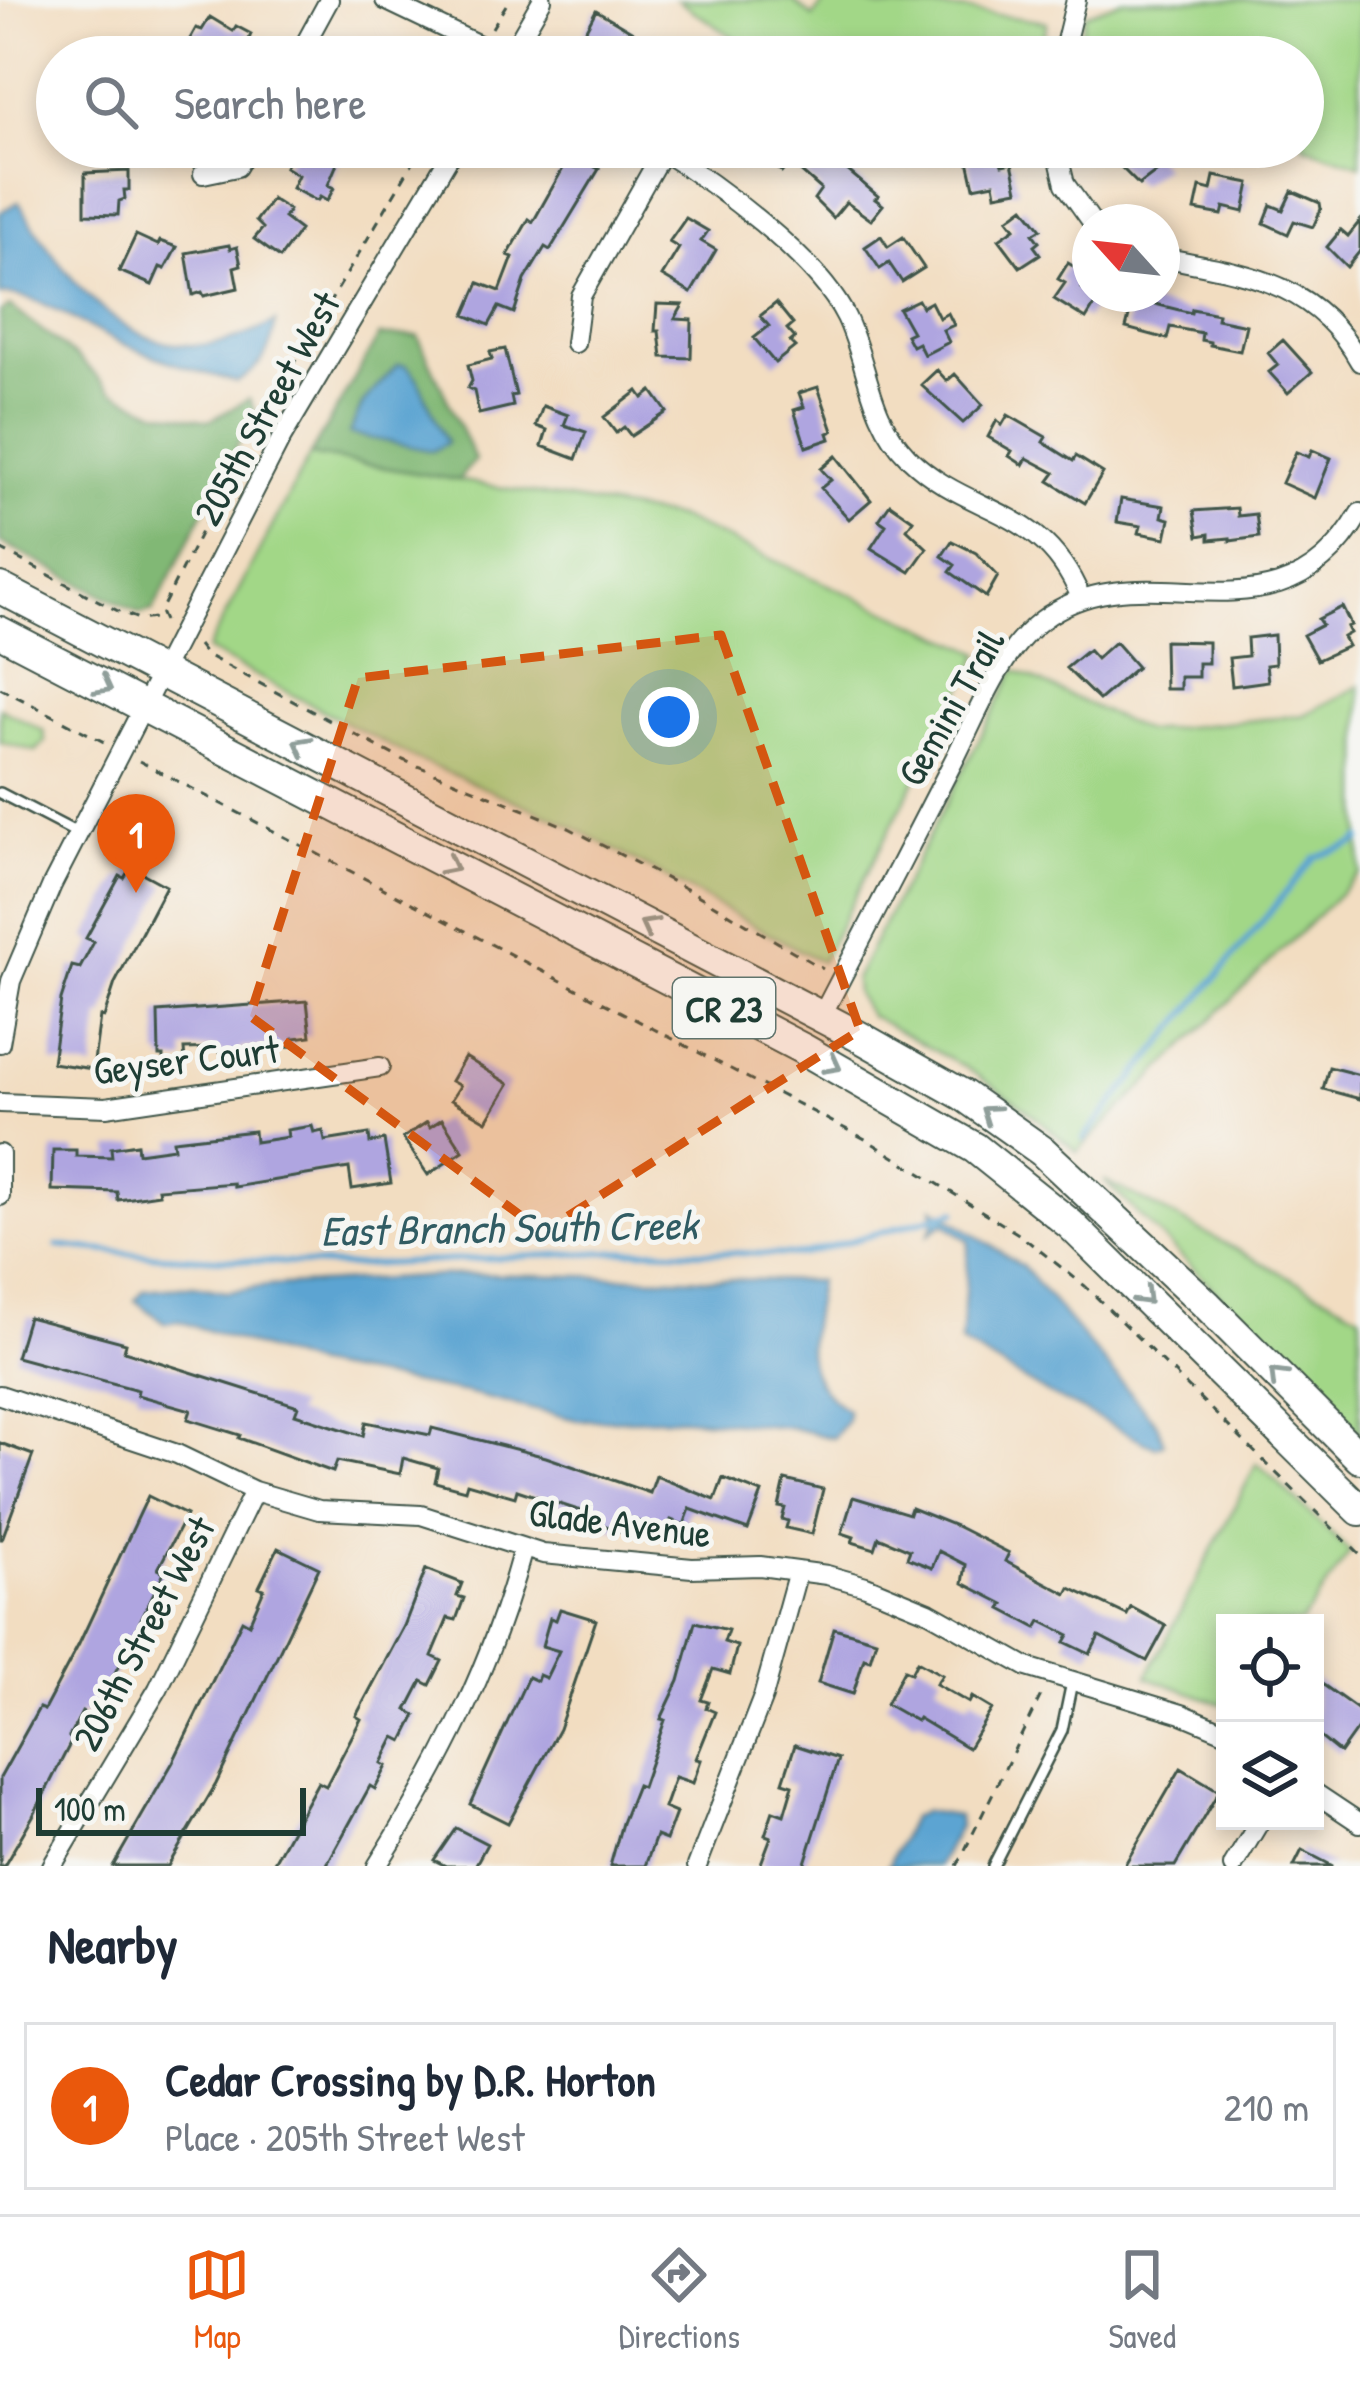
<!DOCTYPE html>
<meta charset="utf-8">
<style>
:root{--surface:#fff;--page:#f2f2f3;--text:#1f2937;--muted:#747a83;--line:#e0e1e3;--accent:#ea580c}
body{margin:0;font-family:"Patrick Hand",sans-serif;background:var(--page);color:var(--text)}
.controls{position:absolute;right:36px;bottom:36px;display:grid;overflow:hidden;border-radius:0px;box-shadow:0 6px 18px #0003}
.controls button{width:108px;height:108px;display:grid;place-items:center;padding:0;border:0;border-bottom:3px solid var(--line);background:var(--surface);color:var(--text);font:60px sans-serif}
.compass{position:absolute;left:1072px;top:204px;width:108px;height:108px;border-radius:50%;background:var(--surface);box-shadow:0 6px 18px #0003;rotate:297deg}
.scale{position:absolute;left:36px;bottom:30px;width:270px;box-sizing:border-box;padding-left:12px;border:6px solid #1f3d34;border-top:0;font-size:33px;line-height:42px;white-space:nowrap;color:#1f3d34;-webkit-text-stroke:9px #f6f6f2;paint-order:stroke}
.you{position:absolute;left:669px;top:717px;width:42px;height:42px;margin:-30px;border:9px solid #fff;border-radius:50%;background:#1a73e8;box-shadow:0 0 0 18px #1a73e833}
.badge{display:grid;place-items:center;width:78px;height:78px;border-radius:50%;background:var(--accent);color:#fff;font-size:39px;font-weight:700}
.pin{position:absolute;translate:-50% -99px;filter:drop-shadow(0 3px 6px #0008)}
.pin::after{content:'';position:absolute;top:63px;width:42px;height:36px;background:inherit;clip-path:polygon(0 0,100% 0,50% 100%)}
.list{margin:0;padding:0;list-style:none}
h2{display:flex;justify-content:space-between;align-items:center;height:156px;margin:0;padding:0 48px;font-size:51px}
h2 small{font-size:39px;font-weight:400;color:var(--muted)}
.list li{display:grid;grid-template-columns:78px 1fr auto;gap:36px;align-items:center;box-sizing:border-box;height:168px;margin:0 24px 24px;padding:0 24px;border:3px solid var(--line);border-radius:0px}
.list b{display:block;font-size:45px;white-space:nowrap}
.list p{margin:0;font-size:39px;white-space:nowrap;color:var(--muted)}
.list em{font-size:39px;font-style:normal;color:var(--muted)}
.icon{flex:none;width:66px;height:66px;fill:none;stroke:currentColor;stroke-width:2;stroke-linecap:round;stroke-linejoin:round}
.map{position:relative;flex:none;width:1360px;height:1866px;overflow:hidden}
.search{position:absolute;background:var(--surface);box-shadow:0 6px 18px #0003;left:36px;right:36px;top:36px;height:132px;display:flex;align-items:center;gap:30px;box-sizing:border-box;padding:0 42px;border-radius:66px;color:var(--muted);font-size:45px}
.sheet{height:348px;background:var(--surface)}
nav{display:flex;justify-content:space-around;align-items:center;box-sizing:border-box;height:168px;border-top:3px solid var(--line);background:var(--surface);font-size:33px;color:var(--muted)}
nav a{display:grid;justify-items:center;gap:6px}
nav .on{color:var(--accent)}
.map>svg:first-child{display:block}
</style>
<div class="map">
<svg width="1360" height="1866" viewBox="0 0 1360 1866">
<rect width="100%" height="100%" fill="#f6f6f2"/>
<filter id="ink" filterUnits="userSpaceOnUse"><feTurbulence type="fractalNoise" baseFrequency=".00833" numOctaves="2"/><feDisplacementMap in="SourceGraphic" scale="24" xChannelSelector="R" yChannelSelector="G"/><feConvolveMatrix kernelMatrix="1 2 1 2 8 2 1 2 1" color-interpolation-filters="sRGB"/></filter>
<filter id="wash" filterUnits="userSpaceOnUse"><feTurbulence type="fractalNoise" baseFrequency=".004" numOctaves="4" result="noise"/><feDisplacementMap in="SourceGraphic" scale="48" xChannelSelector="R" yChannelSelector="G"/><feGaussianBlur stdDeviation="2.7" result="paint"/><feColorMatrix in="noise" values="0 0 0 0 0 0 0 0 0 0 0 0 0 0 0 0 0 1.4 0 .05"/><feComposite in="paint" operator="in"/></filter>
<g filter="url(#wash)">
<rect width="100%" height="100%" fill="#f2ddc1"/>
<path fill="#a2d787" stroke="#608a5e" stroke-width="3" d="M677 0H792L813 17 826 0H854L880 8 962 10 1047 22 1039 57H763Z
M1123 0H1360V165L1303 145V57H1076L1085 14Z
M310 455 679 518 981 653 821 962 558 819 415 759 207 650Z
M1015 670 1145 731 1304 715 1360 686V873L1077 1152 1026 1109 968 1069 869 1015 856 993 855 979Z
M0 708 44 731 45 742 36 751 0 742Z
M1104 1180 1360 1314V1434Z
M1257 1463 1350 1552 1301 1623H1225V1705L1147 1677Z"/>
<path fill="#81b874" stroke="#507a54" stroke-width="3" fill-rule="evenodd" d="M10 306 79 359 112 391 153 410 209 421 249 399 255 411 153 611 140 614 0 542V312Z
M379 336H418L475 460 458 480 310 455ZM397 366 447 442 433 451 350 433 363 403Z"/>
<path fill="#5ba4d2" stroke="#3d7083" stroke-width="3" d="M19 202C79 301 151 389 275 322 273 348 260 370 237 382 198 372 159 359 121 343 86 329 37 291 0 295V212Z
M397 365H406L417 378 447 443 433 451 349 434 363 403Z
M933 1207 1022 1266 1157 1424 1164 1443 1156 1447 1145 1442 1039 1389 961 1343 969 1241 944 1223 929 1234 934 1223Z
M473 1274 818 1281C811 1340 792 1372 847 1410V1420L833 1438 788 1427 681 1418 577 1420 466 1393 314 1366 179 1321 165 1323 135 1300 144 1290 194 1286 226 1292 269 1286Z
M924 1811 958 1816 959 1826 938 1866H888L911 1818Z"/>
<g fill="none" stroke-linecap="round" stroke-linejoin="round">
<path stroke="#5ba4d2" stroke-width="6" d="M1084 1139 1315 857 1355 844 1360 839
M57 1246 146 1255 346 1266 645 1250 800 1255 956 1211"/>
</g>
<g id="blocks">
<path fill="#afa5e0" d="M596 10 633 32 626 44 648 57H613L589 42 593 38 584 33Z
M210 17 233 31 236 26 251 34 242 57H180L196 28 202 30Z
M297 147H344L328 185 334 188 327 201 320 197 317 201 292 188 298 175 285 167Z
M575 147 599 160 595 167 599 169 550 250 545 247 525 280 514 313 499 307 489 325 465 315 479 283 500 291 513 257 508 255 529 219 533 222Z
M753 147H820L878 196 875 199 883 205 871 220 846 202 833 218 814 199 821 189 790 162 782 172Z
M965 147H996L1002 165 1012 163 1018 190 996 194 994 183 974 187Z
M1117 147H1148L1163 167 1139 185 1108 154Z
M129 171V190H124L125 199 119 201 118 215 85 214V173Z
M1214 176 1250 183 1244 212 1224 207 1222 215 1195 210 1200 187 1211 190Z
M1292 191 1320 203 1321 209 1313 227 1294 221 1288 234 1264 223 1271 205 1283 210Z
M272 199 289 210 284 218 300 230 280 258 254 239 263 228 256 221Z
M1024 207 1041 229 1033 234 1039 242 1034 246 1040 254 1020 267 999 239 1015 228 1008 219Z
M686 218 708 231 701 241 716 250 691 293 662 276 679 248 669 242Z
M1360 221V251L1347 267 1327 247 1341 230 1348 236Z
M136 235 158 245 160 241 177 247 165 269 160 267 152 285 119 271Z
M881 236 888 247 903 237 924 268 902 282 889 263 880 269 865 247Z
M229 245 230 249 237 247 241 265 234 267 238 288 204 296 202 292 193 295 186 253Z
M1068 263 1089 276 1082 288 1099 298 1086 319 1054 299 1065 283 1058 279Z
M1123 296 1191 313 1192 309 1218 314 1217 319 1246 325 1240 351 1210 345V342L1201 340 1202 333 1170 327 1167 339 1126 328 1129 316 1119 314Z
M918 300 922 307 931 302 939 318 948 313 954 325 943 330 949 342 924 355 918 343 912 346 906 335 912 332 899 309Z
M776 303 793 324 787 329 795 338 790 342 795 347 775 363 754 338 769 326 760 316Z
M657 304 683 305 675 319 692 320 691 358 662 357 659 331H655Z
M1283 340 1312 372 1288 393 1269 372 1278 365 1268 353Z
M505 349 516 395 511 396 513 406 479 414 474 391 468 388 472 381 468 365 492 359 490 352Z
M937 370 947 381 955 374 983 405 963 423 921 385Z
M818 387 833 431 828 433 830 439 806 447 794 410 804 407 799 393Z
M638 391 643 398 652 391 667 412 631 436 624 427 616 433 604 417Z
M543 406 568 415 564 425 586 432 576 459 542 446 547 430 536 426Z
M1008 415 1046 437 1043 442 1073 461 1076 456 1103 473 1085 503 1049 481 1055 473 1027 458 1023 465 1009 456 1012 451 988 437 997 420 1002 425Z
M1312 450 1331 458 1315 498 1282 483 1296 452 1309 457Z
M836 456 871 500 849 519 821 488 831 480 821 469Z
M1121 499 1164 506 1162 517 1170 519 1166 538 1139 533 1141 526 1117 522Z
M890 504 913 520 907 529 927 548 910 572 871 548 886 525 879 520Z
M1237 508 1238 516 1256 514 1259 537 1230 541V538L1209 540V534L1198 536 1194 511Z
M952 541 976 553 998 576 986 597 950 572 955 565 942 556Z
M1342 607 1351 625 1347 627 1350 633 1343 637 1348 646 1317 660 1303 635 1322 625 1318 619Z
M1274 635 1275 664 1266 665 1268 681 1232 686 1229 658 1248 656 1247 638Z
M1164 641 1208 642V663H1198V677H1180V689H1165Z
M1115 642 1137 667 1099 700 1066 668 1088 650 1096 659Z
M131 867 166 886 115 983 104 1017 100 1016 93 1069 52 1063 61 1000 72 966 80 968 94 942 86 938 120 876 124 878Z
M307 1001 311 1036 294 1038V1046L240 1048V1052L221 1054 216 1048 184 1049 185 1061H163V1056H159L158 1012Z
M465 1057 509 1084 487 1121 451 1100 460 1086 451 1081Z
M1329 1067 1360 1075V1099L1323 1089Z
M442 1119 463 1151 428 1175 403 1138 427 1122 430 1127Z
M312 1126 314 1133 323 1131 325 1141 369 1134 370 1143 384 1140 391 1183 352 1189 349 1168 234 1187 233 1183 158 1189 159 1194 118 1200 117 1192 52 1190 53 1150H76V1156L112 1157 111 1148 137 1144 138 1153 174 1148 173 1140 254 1131 255 1142 288 1137 287 1130Z
M28 1317 126 1343 124 1351 298 1406 295 1414 363 1436 366 1422 430 1435 432 1428 546 1457 650 1493 656 1476 715 1500 723 1478 762 1493 748 1530 690 1509 684 1525 671 1520 666 1533 627 1517 622 1532 579 1516 581 1511 517 1490 515 1497 467 1483 465 1490 435 1482 438 1468 403 1458 400 1474 337 1461 333 1472 239 1438 240 1435 188 1419 191 1410 137 1395 138 1390 16 1357Z
M0 1443 33 1455 2 1539H0Z
M785 1480 823 1489 812 1534 786 1528 788 1521 782 1519 785 1508 779 1507Z
M148 1496 186 1515 158 1569 164 1572 93 1718 82 1712 69 1737 72 1740 33 1816 4 1866H0V1778L39 1708 44 1710 79 1644Z
M853 1497 909 1514 911 1508 956 1526 1009 1553 1005 1561 1067 1594 1070 1588 1127 1615 1131 1607 1166 1626 1147 1661 1099 1636 1090 1654 1065 1642 1069 1635 1041 1621 1037 1628 1001 1609 1004 1604 963 1583 966 1565 939 1551 932 1568 907 1558 910 1550 879 1537 875 1549 852 1542 854 1537 842 1533Z
M278 1548 319 1568 216 1784 168 1866H113L173 1762 242 1620 249 1624 264 1589 259 1587Z
M426 1569 462 1583 457 1596 464 1598 456 1620 448 1618 432 1656 442 1661 430 1685 422 1681 407 1710 416 1715 403 1741 395 1737 382 1763 387 1766 375 1789 370 1786 326 1866H272L318 1782 326 1786 361 1719 356 1716 404 1626Z
M560 1609 596 1620 559 1729 508 1823 470 1804 528 1677 537 1681 539 1675 546 1678 559 1651 542 1646 550 1618 556 1620Z
M695 1622 728 1630 724 1642 737 1646 730 1674 713 1669 701 1700 708 1702 706 1708 715 1712 696 1759 701 1760 693 1783 675 1777 664 1808 676 1813 666 1840 656 1836 645 1866H610L622 1823 637 1785 642 1787 665 1720 661 1719 679 1681Z
M834 1628 876 1640 870 1660 864 1658 853 1694 818 1683Z
M917 1661 942 1675 936 1684 969 1703 972 1697 992 1709 968 1748 918 1718 916 1721 886 1704 904 1670 911 1673Z
M1315 1679 1360 1711V1725L1340 1753 1315 1733Z
M795 1745 838 1759 804 1866H760L771 1837 765 1835 773 1811 784 1815 793 1785 783 1782Z
M1181 1768 1219 1791 1200 1824 1175 1866H1124Z
M456 1828 487 1844 475 1866H446L434 1860Z
M1302 1850 1333 1866H1294Z"/>
</g>
</g>
<g filter="url(#ink)">
<use href="#blocks" fill-opacity="0" stroke="#3f5549" stroke-width="3"/>
<g fill="none" stroke-linecap="round" stroke-linejoin="round">
<defs>
<path id="lane" d="M0 793 79 834
M993 1866 1062 1730 1072 1682"/>
<path id="street" d="M385 0 504 57
M298 57 329 0
M509 57 542 0
M1062 57 1076 0
M656 147C714 183 816 256 846 317 869 365 868 417 908 457 969 517 1043 504 1081 598
M1056 147 1065 184 1092 222
M203 174 237 167 249 147
M1162 257C1246 274 1314 280 1360 362
M575 343 581 296 663 151
M821 1017C865 933 908 850 951 766 976 719 998 653 1042 620 1146 542 1277 658 1360 513
M0 1043 11 981 52 885 282 437 455 147
M0 1103 106 1107 380 1067
M0 1154V1196
M0 1395 177 1454 254 1491 319 1510 421 1515 543 1554 692 1568 760 1566 827 1575 866 1586 929 1612 1027 1667 1182 1714 1225 1732
M1315 1793 1360 1823
M52 1866 158 1689 254 1491
M377 1866C442 1763 491 1667 523 1549
M697 1866 763 1697 798 1571
M1233 1866 1260 1821"/>
<path id="primary" d="M0 588 860 1037 963 1095 1042 1151 1208 1306 1360 1458
M0 632 803 1049 975 1148 1070 1224 1360 1510"/>
</defs>
<use href="#lane" stroke="#3f5549" stroke-width="14"/>
<use href="#street" stroke="#3f5549" stroke-width="22"/>
<use href="#primary" stroke="#3f5549" stroke-width="34"/>
<path stroke="#3f5549" stroke-width="3" stroke-dasharray="9 9" stroke-linecap="butt" d="M492 28 509 0
M0 549 118 611 141 620 160 617
M164 621 160 612 247 442 422 147
M198 645 205 654 403 760 569 828 694 893 823 969
M0 688 104 742
M139 761 867 1140 1020 1235 1085 1286 1360 1555
M957 1866 1042 1693"/>
<use href="#lane" stroke="#fff" stroke-width="9"/>
<use href="#street" stroke="#fff" stroke-width="18"/>
<use href="#primary" stroke="#fff" stroke-width="30"/>
</g>
<defs><path id="oneway-chevron" d="M-2-3.5L2.5 0L-2 3.5" fill="none" stroke-width="1.6" stroke-linecap="round" stroke-linejoin="round" transform="scale(3)"/></defs>
<g stroke="#8f9e9a">
<use href="#oneway-chevron" transform="translate(104 686) rotate(28)"/>
<use href="#oneway-chevron" transform="translate(302 745) rotate(-152)"/>
<use href="#oneway-chevron" transform="translate(450 866) rotate(27)"/>
<use href="#oneway-chevron" transform="translate(648 926) rotate(-152)"/>
<use href="#oneway-chevron" transform="translate(833 1065) rotate(28)"/>
<use href="#oneway-chevron" transform="translate(989 1113) rotate(-145)"/>
<use href="#oneway-chevron" transform="translate(1144 1297) rotate(45)"/>
<use href="#oneway-chevron" transform="translate(1277 1376) rotate(-135)"/>
</g>
</g>
<path fill="#d45610" fill-opacity="0.2" stroke="#d45610" stroke-width="9" stroke-dasharray="24 15" stroke-linejoin="round" d="M721 635 860 1030 543 1232 250 1016 358 678Z"/>
<g text-anchor="middle" dominant-baseline="central" stroke-width="10" stroke-linejoin="round" paint-order="stroke">
<rect fill="#f6f6f2" stroke="#60746d" stroke-width="3" x="673" y="978" width="102" height="60" rx="9"/>
<g font-size="36" font-weight="bold" fill="#1f3d34">
<text x="724" y="1008">CR 23</text>
</g>
<g font-size="39" fill="#1f3d34" stroke="#f6f6f2">
<text transform="translate(266 408) rotate(-61)">205th Street West</text>
<text transform="translate(950 707) rotate(-60)">Gemini Trail</text>
<text transform="translate(186 1059) rotate(-7)">Geyser Court</text>
<text transform="translate(620 1522) rotate(7)">Glade Avenue</text>
<text transform="translate(143 1633) rotate(-62)">206th Street West</text>
</g>
<g font-size="42" font-style="italic" fill="#315c63" stroke="#f6f6f2">
<text transform="translate(509 1227) rotate(-1)">East Branch South Creek</text>
</g>
</g>
</svg>
<div class="controls">
<button><svg class="icon" aria-label="locate" viewBox="0 0 24 24"><circle cx="12" cy="12" r="6"/><path d="M12 2v4M12 18v4M2 12h4M18 12h4"/></svg></button>
<button><svg class="icon" aria-label="layers" viewBox="0 0 24 24"><path d="M12 4l9 5-9 5-9-5zM3 14l9 5 9-5"/></svg></button>
</div>
<svg class="compass" viewBox="-18 -18 36 36"><path d="M0-13l5 13h-10z" fill="#e53935"/><path d="M0 13l5-13h-10z" fill="#747a83"/></svg>
<div class="scale">100 m</div>
<div class="you"></div>
<div class="pin badge" style="left:136px;top:893px">1</div>
<div class="search"><svg class="icon" aria-label="search" viewBox="0 0 24 24"><circle cx="10" cy="10" r="6"/><path d="M15 15l6 6"/></svg>Search here</div>
</div>
<section class="sheet">
<h2>Nearby<small></small></h2>
<ul class="list">
<li><span class="badge">1</span><div><b>Cedar Crossing by D.R. Horton</b><p>Place · 205th Street West</p></div><em>210 m</em></li>
</ul>
</section>
<nav>
<a class="on"><svg class="icon" aria-label="map" viewBox="0 0 24 24"><path d="M3 6l6-2 6 2 6-2v14l-6 2-6-2-6 2zM9 4v14M15 6v14"/></svg>Map</a>
<a><svg class="icon" aria-label="directions" viewBox="0 0 24 24"><path d="M12 3l9 9-9 9-9-9zM9 14v-3h6M13 9l2 2-2 2"/></svg>Directions</a>
<a><svg class="icon" aria-label="saved" viewBox="0 0 24 24"><path d="M7 4h10v16l-5-4-5 4z"/></svg>Saved</a>
</nav>
